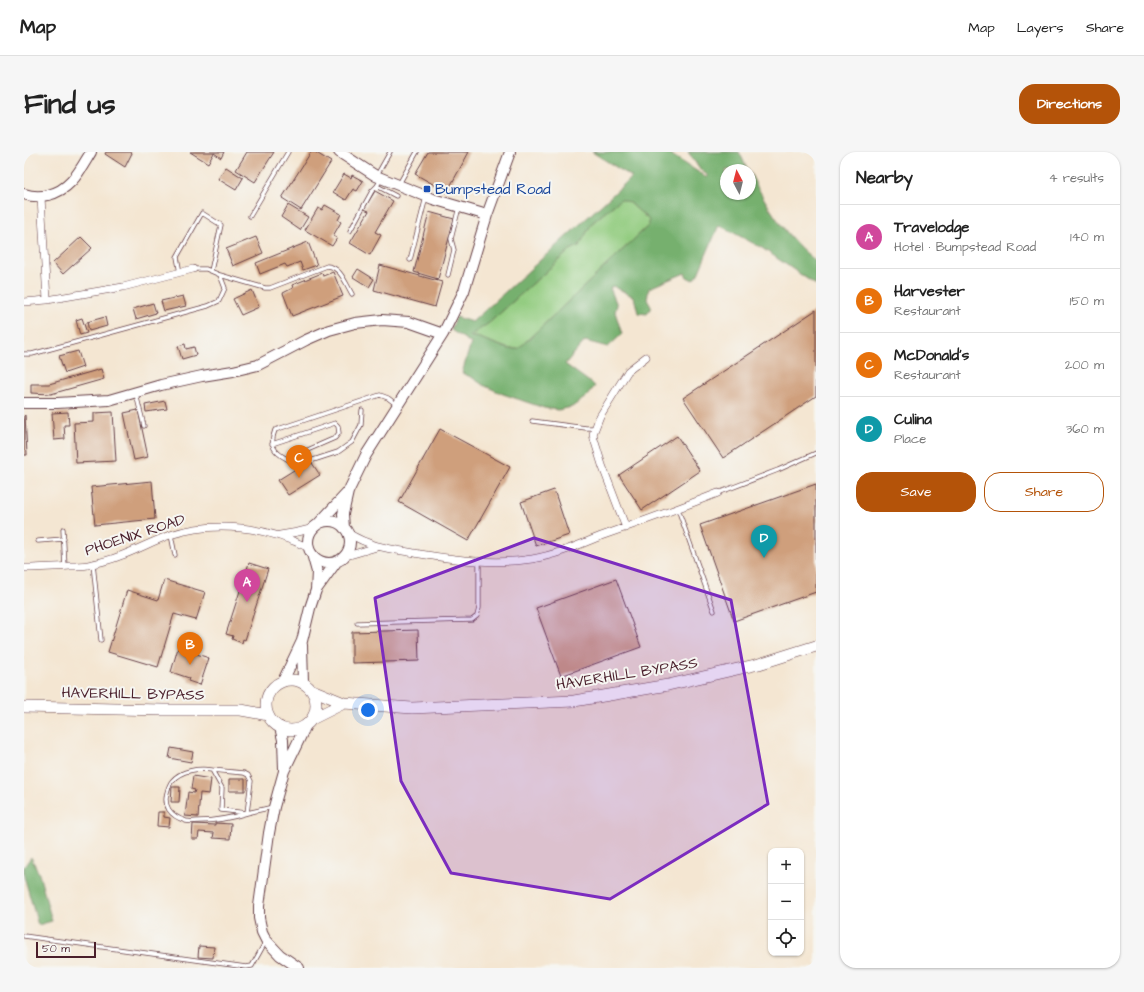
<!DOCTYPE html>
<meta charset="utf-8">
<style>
:root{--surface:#fff;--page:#f6f6f6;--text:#222;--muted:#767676;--line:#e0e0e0;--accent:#b45309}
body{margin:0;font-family:"Architects Daughter",sans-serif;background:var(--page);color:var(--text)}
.controls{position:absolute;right:12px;bottom:12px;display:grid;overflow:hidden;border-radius:8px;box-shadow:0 1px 3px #0004}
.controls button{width:36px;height:36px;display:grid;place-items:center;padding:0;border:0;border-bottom:1px solid var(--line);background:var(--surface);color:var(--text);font:20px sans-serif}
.compass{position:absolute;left:696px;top:12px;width:36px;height:36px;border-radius:50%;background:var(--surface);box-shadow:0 1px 3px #0004;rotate:353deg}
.scale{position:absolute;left:12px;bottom:10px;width:60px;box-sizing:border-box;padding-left:4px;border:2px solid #4a1f2b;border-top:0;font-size:11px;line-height:14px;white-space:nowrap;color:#4a1f2b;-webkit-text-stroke:3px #f6f6f2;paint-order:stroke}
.you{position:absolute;left:344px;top:558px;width:14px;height:14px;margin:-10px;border:3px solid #fff;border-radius:50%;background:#1a73e8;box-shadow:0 0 0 6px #1a73e833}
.badge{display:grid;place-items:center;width:26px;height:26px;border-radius:50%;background:var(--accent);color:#fff;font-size:13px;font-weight:700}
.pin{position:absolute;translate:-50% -33px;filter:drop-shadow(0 1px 2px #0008)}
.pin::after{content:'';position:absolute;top:21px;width:14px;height:12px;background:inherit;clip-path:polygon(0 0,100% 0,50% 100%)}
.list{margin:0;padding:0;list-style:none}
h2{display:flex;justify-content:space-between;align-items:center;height:52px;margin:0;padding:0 16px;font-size:17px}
h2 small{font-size:13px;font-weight:400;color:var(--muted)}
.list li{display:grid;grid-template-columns:26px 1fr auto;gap:12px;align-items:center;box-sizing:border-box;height:64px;padding:0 16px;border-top:1px solid var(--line)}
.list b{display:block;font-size:15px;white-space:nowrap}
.list p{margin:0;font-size:13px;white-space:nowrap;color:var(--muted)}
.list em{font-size:13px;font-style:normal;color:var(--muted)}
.actions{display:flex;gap:8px;padding:12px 16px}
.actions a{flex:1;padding:9px 0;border:1px solid var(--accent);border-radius:16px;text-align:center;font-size:14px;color:var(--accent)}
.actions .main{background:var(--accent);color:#fff}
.icon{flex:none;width:22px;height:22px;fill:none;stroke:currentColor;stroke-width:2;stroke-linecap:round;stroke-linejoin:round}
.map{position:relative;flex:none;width:792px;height:816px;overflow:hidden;border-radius:16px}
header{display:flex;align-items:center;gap:24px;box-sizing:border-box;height:56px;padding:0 20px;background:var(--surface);border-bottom:1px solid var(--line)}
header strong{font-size:19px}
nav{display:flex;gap:22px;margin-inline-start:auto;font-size:14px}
.intro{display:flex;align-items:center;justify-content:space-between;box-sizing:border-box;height:96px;padding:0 24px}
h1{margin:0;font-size:28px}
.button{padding:10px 18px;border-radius:16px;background:var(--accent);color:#fff;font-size:14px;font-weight:700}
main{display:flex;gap:24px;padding:0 24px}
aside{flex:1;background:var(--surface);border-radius:16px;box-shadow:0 1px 3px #0004}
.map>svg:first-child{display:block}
</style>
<header>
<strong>Map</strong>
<nav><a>Map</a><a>Layers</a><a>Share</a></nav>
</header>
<div class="intro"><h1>Find us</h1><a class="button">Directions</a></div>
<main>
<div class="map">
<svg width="792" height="816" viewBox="0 0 792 816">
<rect width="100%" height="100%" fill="#f6f6f2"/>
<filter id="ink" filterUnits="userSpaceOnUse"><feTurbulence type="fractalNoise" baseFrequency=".025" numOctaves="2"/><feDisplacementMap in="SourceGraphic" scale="8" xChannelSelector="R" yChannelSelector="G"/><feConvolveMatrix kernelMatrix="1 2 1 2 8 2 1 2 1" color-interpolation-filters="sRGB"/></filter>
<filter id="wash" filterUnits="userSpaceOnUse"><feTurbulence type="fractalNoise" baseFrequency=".012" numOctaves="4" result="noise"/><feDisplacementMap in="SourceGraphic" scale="16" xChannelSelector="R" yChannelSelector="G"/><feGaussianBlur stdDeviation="0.9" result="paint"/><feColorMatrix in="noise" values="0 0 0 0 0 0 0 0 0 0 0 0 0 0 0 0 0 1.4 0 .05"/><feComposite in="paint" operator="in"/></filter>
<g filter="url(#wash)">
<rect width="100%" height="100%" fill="#f4e6d2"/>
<path fill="#93cc80" stroke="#6e7656" d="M597 47 605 50 625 68V73L494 197H485L453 185H447V183L465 171 546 98 555 94 568 71Z"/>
<path fill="#76b06e" stroke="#60684c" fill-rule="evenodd" d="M568 0H643L679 23 681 25H684L683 23 677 18 664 0H715L724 18H702V42H726V21C743 54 762 86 792 109V133L738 96 695 73 674 122 669 128 663 125 661 121 625 136 623 147 627 155 623 162 614 161 610 145 589 134 586 136 593 153 591 160 598 182 584 195 561 189 541 212 571 234 562 245 548 255 534 258 520 256 479 242 459 233 449 226 438 221 447 191 427 178 432 165 448 170 608 25ZM597 47 605 50 625 68V73L494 197H485L453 185H447V183L465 171 546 98 555 94 568 71Z
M7 705 15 722 28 769 14 773 0 724V715Z"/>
<g id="blocks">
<path fill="#cf9f7b" d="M82 0H107L108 1 101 15 81 2Z
M166 0H200L197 6 190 1 184 11Z
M223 0H250L231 30 212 18Z
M287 0H291L307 10 277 58 258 46Z
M404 0H445L423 40 391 22Z
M202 15 219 26 212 38 194 27Z
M320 22 327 26 328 23 339 29 333 39 329 37 322 48 309 40Z
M351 39 369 49 351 80 357 83 346 103 326 91 345 59 340 57Z
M264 53 284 65 276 78 257 65Z
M301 53 317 62 314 68 317 70 309 84 313 86 308 94 281 78 294 56 298 58Z
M405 60 430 67 414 127 390 120Z
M57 85 68 96 39 122 29 111Z
M232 85 239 101 209 114 202 97Z
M284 90 293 113 279 118 276 110 263 115 261 112 236 122 232 111Z
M356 113 418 130 411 155 350 138Z
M334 117 350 127 345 135 329 125Z
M309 120 319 144 268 164 259 141 269 136 268 133 298 121 299 124Z
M228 138 235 155 217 163 209 147Z
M159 144 162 154 140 159 137 149Z
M129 151 132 161 112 167 109 157Z
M792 158V244L699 306 659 246Z
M81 165 83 174 65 179 63 170Z
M58 166 63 181 56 183 52 168Z
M161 192 162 197 170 195 172 203 158 207 154 194Z
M54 199 59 215 41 221 35 204Z
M77 217 80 227 27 242 7 241V232H25Z
M141 249 143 257 122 260 121 253Z
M114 258 124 305 110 308 100 261Z
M44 260 45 273H40L41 287 30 288 28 261Z
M89 260 92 309 52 311 50 271 70 270V261Z
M1 263 3 303H0V264Z
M416 277 486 315 444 389 375 350Z
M653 284 676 319 618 358 595 323Z
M286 308 296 323 264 343 254 328Z
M128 329 131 367 71 373 67 335Z
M792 332V440L710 469 676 373Z
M530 338 545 383 512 394 497 350Z
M225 411 244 417 221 488 219 487 218 491 208 487 209 484 202 482Z
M592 427 617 495 537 524 512 456Z
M140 428 181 440 172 468 150 462 134 515 84 500 103 438 134 448Z
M394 478 395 509 328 511V480Z
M154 496 185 506 176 533 164 529 165 526 147 520Z
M147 596 169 600 167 610 145 606Z
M169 624 187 627 185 642 176 641 174 665 161 664 164 640 170 641 171 638 167 637Z
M205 627H221V639H205Z
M148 635H156L155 650H147Z
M134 660H140V665L146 666 145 675 133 674Z
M191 671 207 672 206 687 189 686 190 681 175 680 174 687H168L169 672 191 673Z
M175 794 190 795 189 806 174 805Z"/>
</g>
</g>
<g filter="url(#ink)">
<use href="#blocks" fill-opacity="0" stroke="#643d44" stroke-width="1"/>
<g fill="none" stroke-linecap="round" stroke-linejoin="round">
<defs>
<path id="lane" d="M353 23 366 0
M357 27 353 34 372 44
M375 32 393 0
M226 64 264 0
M326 79 348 39 353 34
M386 108 402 45
M156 121 153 105 178 61 197 73 187 119
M196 123 241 136H246L303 114C316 114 322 132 328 142
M424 123 430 98 427 87 435 55
M0 202H8L184 154 195 149 201 136 196 123 182 117H169
M112 242 120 274
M508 269 562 276H571
M248 292 311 271 314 274 315 281 311 286 263 307C250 300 245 294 251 278L356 243 364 246 373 253
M263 307 274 313 314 300 328 290 337 273 338 258
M694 341 754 318 792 301
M654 357 690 459
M39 377 41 415
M147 383 151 403
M14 389 40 387
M69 412 77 488
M333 471 448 468 453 464 455 456V410
M188 618 220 621 224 623 227 629 223 661C207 666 192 669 175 669 171 669 166 670 162 669 146 664 138 654 144 637 145 635 146 631 148 629 157 618 175 616 188 618L198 636 197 658 223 661 249 655
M0 784 222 815 228 814 242 789"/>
<path id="street" d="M23 148 99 135 169 117
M0 150 23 148 17 45
M602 376 578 313 570 287 569 282 576 264 604 219 622 205
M324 381C348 396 369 397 396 402 433 408 471 413 508 407 532 403 555 393 577 384 617 370 656 356 694 341
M256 383 274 380 290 376
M319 405 353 395
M0 416C15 416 30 415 46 414 52 414 58 414 64 413 74 411 86 408 96 404 113 398 129 389 146 383 192 368 243 375 285 396"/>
<path id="secondary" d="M315 0 352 24 409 47 463 63
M0 42C9 45 16 45 24 43 47 38 56 18 67 0
M0 251H33L85 248 137 233 178 224 209 219 234 213 282 188 305 178 331 171 358 168 385 170 419 182
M284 390a21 21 0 1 1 42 0a21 21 0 1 1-42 0Z
M295 371 324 340
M320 376 319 362 324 340 342 303 419 182 440 139 463 63 486 0
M288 402 293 420 292 438
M278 493 279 531
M259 529 278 489 286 456 292 438 313 409
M256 575 259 588 260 617
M275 816 256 803 242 788 238 780 235 766V754L245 681 250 655 260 619 282 573"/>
<path id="primary" d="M242 553a25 25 0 1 1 50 0a25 25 0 1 1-50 0Z
M286 537 320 551 388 556 550 549 644 533 735 512 792 494
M0 555 139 558H217L244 563
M288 567 320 551"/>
</defs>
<use href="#lane" stroke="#643d44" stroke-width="5"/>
<use href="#street" stroke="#643d44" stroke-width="8"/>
<use href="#secondary" stroke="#643d44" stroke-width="12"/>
<use href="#primary" stroke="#643d44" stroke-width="12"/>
<use href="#lane" stroke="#fff" stroke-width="3.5"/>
<use href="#street" stroke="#fff" stroke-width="7"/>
<use href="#secondary" stroke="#fff" stroke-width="10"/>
<use href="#primary" stroke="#fff" stroke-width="11"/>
</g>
</g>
<path fill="#7b2cbf" fill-opacity="0.2" stroke="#7b2cbf" stroke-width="3" stroke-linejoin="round" d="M510 386 707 448 744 652 586 747 427 721 377 629 351 446Z"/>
<rect fill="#1a4fb4" stroke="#f6f6f2" stroke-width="1.5" x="399" y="33" width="8" height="8" rx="2"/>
<g text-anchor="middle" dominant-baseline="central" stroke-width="4" stroke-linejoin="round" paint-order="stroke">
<g font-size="15" fill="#164399" stroke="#f6f6f2" text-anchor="start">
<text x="411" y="37">Bumpstead Road</text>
</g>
<g font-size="15" fill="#4a1f2b" stroke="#f6f6f2">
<text transform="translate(111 383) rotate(-18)">PHOENIX ROAD</text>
<text transform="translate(603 522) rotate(-9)">HAVERHILL BYPASS</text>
<text transform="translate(109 542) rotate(1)">HAVERHILL BYPASS</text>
</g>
</g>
</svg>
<div class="controls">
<button>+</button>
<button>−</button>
<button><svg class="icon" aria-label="locate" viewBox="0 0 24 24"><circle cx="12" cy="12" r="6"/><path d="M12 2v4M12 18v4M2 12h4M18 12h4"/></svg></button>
</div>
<svg class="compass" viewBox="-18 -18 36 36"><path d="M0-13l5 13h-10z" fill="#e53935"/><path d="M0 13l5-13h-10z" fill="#767676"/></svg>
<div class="scale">50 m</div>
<div class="you"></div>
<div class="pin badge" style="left:223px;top:450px;background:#d1479c">A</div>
<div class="pin badge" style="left:166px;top:513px;background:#e8710a">B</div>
<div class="pin badge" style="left:275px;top:326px;background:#e8710a">C</div>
<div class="pin badge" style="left:740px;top:406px;background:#0f9aa8">D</div>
</div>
<aside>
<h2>Nearby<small>4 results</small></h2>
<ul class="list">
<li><span class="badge" style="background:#d1479c">A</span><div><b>Travelodge</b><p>Hotel · Bumpstead Road</p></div><em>140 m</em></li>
<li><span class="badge" style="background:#e8710a">B</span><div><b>Harvester</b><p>Restaurant</p></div><em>150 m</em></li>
<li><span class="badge" style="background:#e8710a">C</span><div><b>McDonald's</b><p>Restaurant</p></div><em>200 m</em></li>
<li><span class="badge" style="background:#0f9aa8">D</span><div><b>Culina</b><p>Place</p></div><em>360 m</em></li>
</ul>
<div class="actions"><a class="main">Save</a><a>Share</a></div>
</aside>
</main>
